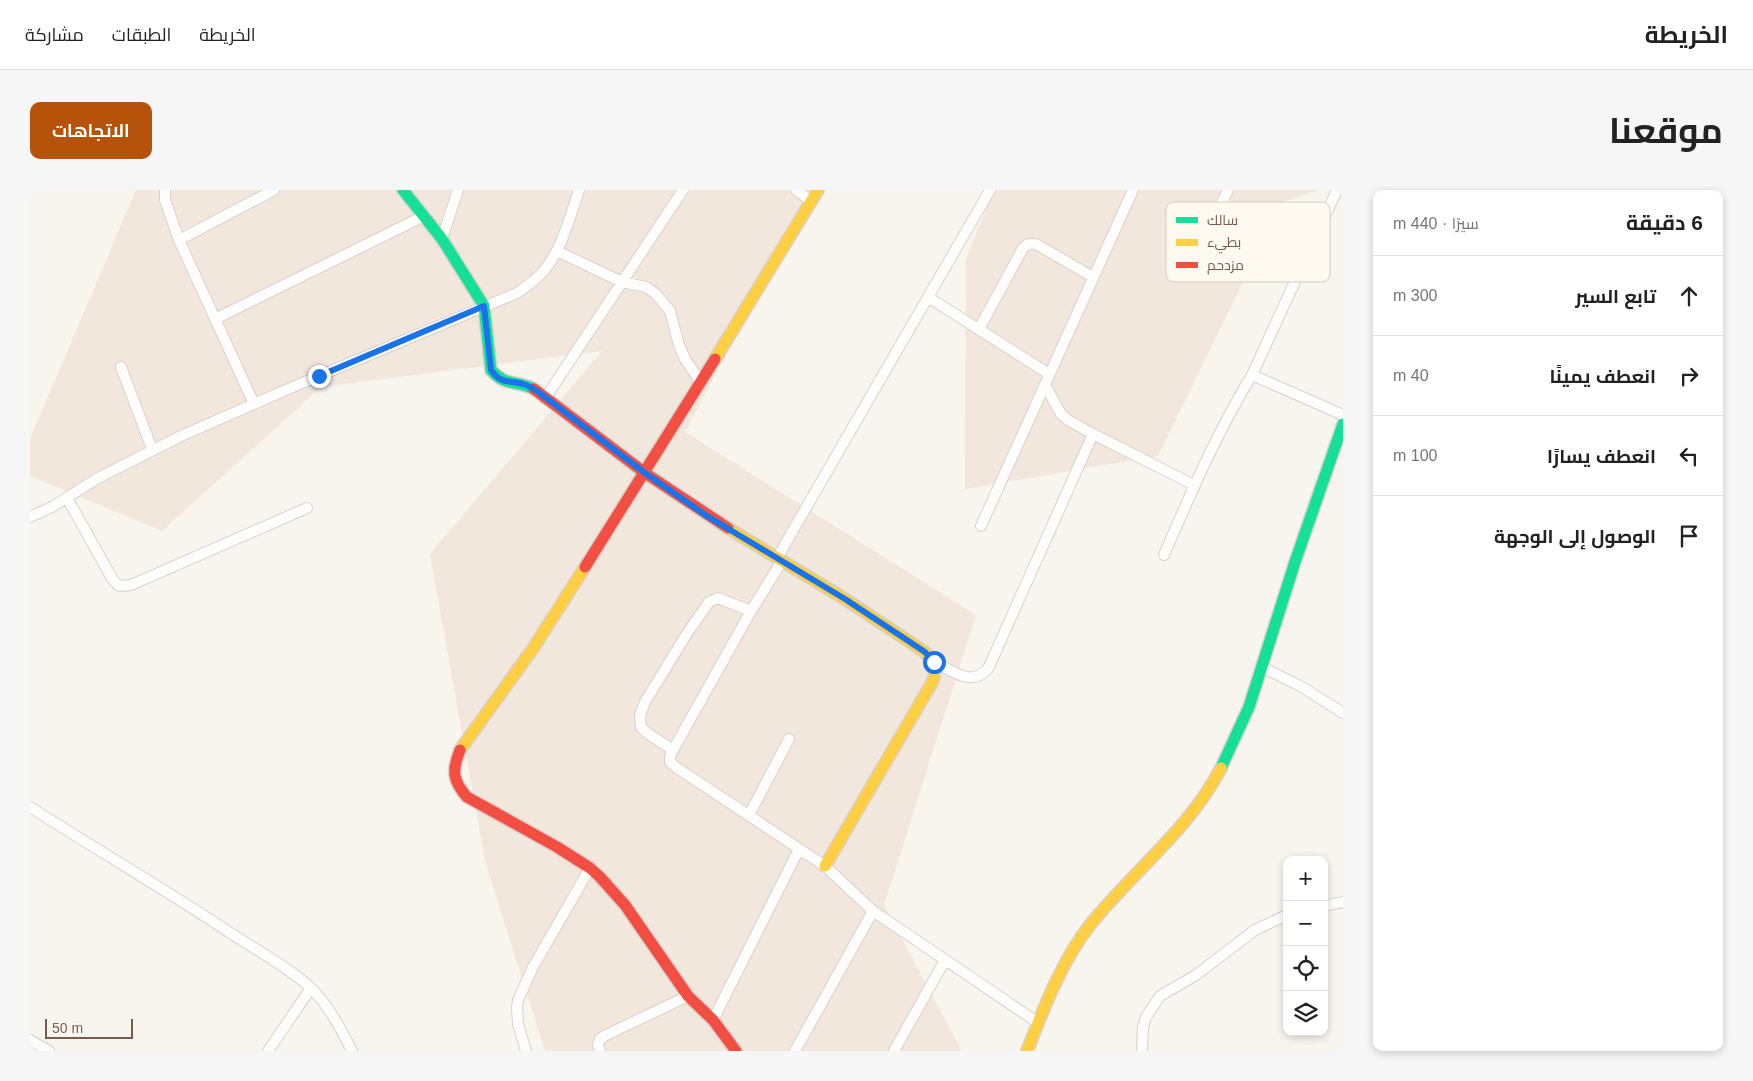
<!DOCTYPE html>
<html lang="ar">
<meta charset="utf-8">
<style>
:root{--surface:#fff;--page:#f6f6f6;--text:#222;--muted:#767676;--line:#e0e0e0;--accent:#b45309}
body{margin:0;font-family:Arial,Cairo,sans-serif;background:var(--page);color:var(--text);direction:rtl}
.controls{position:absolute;right:15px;bottom:15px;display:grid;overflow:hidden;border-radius:10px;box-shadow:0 2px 8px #0003}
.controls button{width:45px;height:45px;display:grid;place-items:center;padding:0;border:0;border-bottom:1px solid var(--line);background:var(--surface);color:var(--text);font:25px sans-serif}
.scale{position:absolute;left:15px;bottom:12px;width:88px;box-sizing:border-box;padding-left:5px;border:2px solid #775b4d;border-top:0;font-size:14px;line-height:18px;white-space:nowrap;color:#775b4d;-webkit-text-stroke:4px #fef9f1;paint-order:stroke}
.stop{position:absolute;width:15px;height:15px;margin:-11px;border:4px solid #1a73e8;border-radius:50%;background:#fff}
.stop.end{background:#1a73e8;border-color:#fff;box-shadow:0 1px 5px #0008}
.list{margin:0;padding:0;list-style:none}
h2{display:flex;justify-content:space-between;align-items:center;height:65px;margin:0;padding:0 20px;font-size:21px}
h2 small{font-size:16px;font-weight:400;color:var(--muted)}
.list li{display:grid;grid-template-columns:32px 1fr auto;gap:15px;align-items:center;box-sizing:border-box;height:80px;padding:0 20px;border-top:1px solid var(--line)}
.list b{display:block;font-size:19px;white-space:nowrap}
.list em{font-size:16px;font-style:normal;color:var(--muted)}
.icon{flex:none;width:28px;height:28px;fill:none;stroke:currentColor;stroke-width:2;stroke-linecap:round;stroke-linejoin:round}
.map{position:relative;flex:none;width:1313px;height:861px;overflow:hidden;direction:ltr;border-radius:10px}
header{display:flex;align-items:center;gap:30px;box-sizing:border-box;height:70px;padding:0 25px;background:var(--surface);border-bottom:1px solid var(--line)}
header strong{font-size:24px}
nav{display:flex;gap:28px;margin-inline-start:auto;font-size:18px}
.intro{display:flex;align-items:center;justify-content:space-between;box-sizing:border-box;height:120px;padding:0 30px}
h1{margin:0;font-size:35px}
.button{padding:12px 22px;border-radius:10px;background:var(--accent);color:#fff;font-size:18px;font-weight:700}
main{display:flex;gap:30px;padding:0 30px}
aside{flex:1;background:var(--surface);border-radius:10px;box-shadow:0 2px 8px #0003}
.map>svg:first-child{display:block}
</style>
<header>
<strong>الخريطة</strong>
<nav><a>الخريطة</a><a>الطبقات</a><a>مشاركة</a></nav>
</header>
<div class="intro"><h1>موقعنا</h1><a class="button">الاتجاهات</a></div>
<main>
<aside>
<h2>6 دقيقة<small>سيرًا · 440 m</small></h2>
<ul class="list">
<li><svg class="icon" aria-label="ahead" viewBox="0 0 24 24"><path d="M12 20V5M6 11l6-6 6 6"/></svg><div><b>تابع السير</b></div><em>300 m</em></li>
<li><svg class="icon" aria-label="right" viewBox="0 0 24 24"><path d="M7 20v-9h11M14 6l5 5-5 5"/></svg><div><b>انعطف يمينًا</b></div><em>40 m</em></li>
<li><svg class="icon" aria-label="left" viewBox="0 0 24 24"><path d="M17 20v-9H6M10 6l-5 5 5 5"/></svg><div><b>انعطف يسارًا</b></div><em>100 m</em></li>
<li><svg class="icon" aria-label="arrive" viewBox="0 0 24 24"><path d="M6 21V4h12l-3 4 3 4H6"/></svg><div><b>الوصول إلى الوجهة</b></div></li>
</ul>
</aside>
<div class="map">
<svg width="1313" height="861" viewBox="0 0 1313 861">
<rect width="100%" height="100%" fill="#f8f4ee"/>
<path fill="#f1e7dc" d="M106 0H783L655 242 946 425 854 715 932 861H515L455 671 400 364 572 161 291 197 132 341 0 286V249Z
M964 0H1289L1252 12 1128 266 935 299 936 69Z"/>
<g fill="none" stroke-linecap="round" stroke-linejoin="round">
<defs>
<path id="street" d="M135 0V10L149 50 224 214
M766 0 781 11
M1183 31 1198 0
M412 49 428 0
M149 50 244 0
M527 61 592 92 616 97 626 104 640 121 649 155 655 169 670 191
M898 107 1019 184
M185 129 394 26
M949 139 993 58 998 54H1006L1063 87
M91 177 122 259
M1222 185 1307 0
M516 207 653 0
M1063 244 1164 295
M37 308 83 390 89 396 101 395 277 318
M0 327 22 317 68 288 151 246 258 199 487 103C497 96 508 89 516 78 533 56 540 26 549 0
M951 336 1103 0
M1134 365C1161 303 1187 242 1222 185L1313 225
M747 368 960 0
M752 371 721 421 643 560 640 566V572L647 578 795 676 843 721 1007 832
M904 472C923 481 941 497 958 479L1063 244 1038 230 1031 224 1015 195
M1232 477 1272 497 1313 523
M643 560 617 543 611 537 610 526 615 512 656 445 679 412 688 408 721 421
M0 617C67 660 136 700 202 744 228 761 258 777 281 798 299 816 311 839 322 861
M719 625 759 549
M1294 716 1313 712
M683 830 769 659
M0 850 19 861
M238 861 281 798
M496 861 488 834 487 818 488 810 503 777 560 678
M570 861 568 855 570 849 576 845 658 806
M765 861 843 721
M864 861 915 770
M1112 861 1113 837 1116 827 1130 806 1166 785 1225 740 1257 725"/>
<path id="fast" d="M373 0 412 49 454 116 461 180C476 197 486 190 504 199
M1191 578 1219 517 1265 372 1313 234"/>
<path id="slow" d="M685 169 788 0
M698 338 815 409 895 462C904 472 907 477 903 491L795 676
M430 560 502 460 555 377
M997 861C1014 818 1031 772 1060 735 1103 681 1159 640 1191 578"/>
<path id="jam" d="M504 199 615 283 698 338
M555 377 685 169
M430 560C422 580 422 590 437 607L527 657 560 678 570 687 595 715 658 806 683 830 706 861"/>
</defs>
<use href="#street" stroke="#d7d1cc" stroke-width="12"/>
<use href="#fast" stroke="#d8d0ca" stroke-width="14"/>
<use href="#slow" stroke="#d8d0ca" stroke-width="14"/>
<use href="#jam" stroke="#d8d0ca" stroke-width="14"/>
<use href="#street" stroke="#fefdfc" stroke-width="10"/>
<use href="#fast" stroke="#16e098" stroke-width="11"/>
<use href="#slow" stroke="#ffcf43" stroke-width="11"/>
<use href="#jam" stroke="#f24e42" stroke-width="11"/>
</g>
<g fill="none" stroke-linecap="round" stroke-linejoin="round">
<path stroke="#1a73e8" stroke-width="6" d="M289 186 454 116 461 180C472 196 481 189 496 195 499 196 503 199 507 201L615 283 677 326 815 409 895 462 904 472"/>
</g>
<rect x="1136" y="12" width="164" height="80" rx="8" fill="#fef9f1" stroke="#d6cac0" stroke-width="1"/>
<rect x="1146" y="27" width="22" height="6" fill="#16e098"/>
<rect x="1146" y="49" width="22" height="7" fill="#ffcf43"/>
<rect x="1146" y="72" width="22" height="6" fill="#f24e42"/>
<g font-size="14" fill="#775b4d">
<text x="1177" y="35">سالك</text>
<text x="1177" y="57">بطيء</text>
<text x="1177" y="80">مزدحم</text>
</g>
</svg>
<div class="controls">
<button>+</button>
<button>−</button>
<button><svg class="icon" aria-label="locate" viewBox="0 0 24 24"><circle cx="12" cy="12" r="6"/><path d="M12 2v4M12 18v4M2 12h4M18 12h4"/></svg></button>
<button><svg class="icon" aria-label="layers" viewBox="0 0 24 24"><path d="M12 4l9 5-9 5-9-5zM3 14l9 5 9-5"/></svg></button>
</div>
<div class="scale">50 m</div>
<div class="stop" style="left:904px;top:472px"></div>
<div class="stop end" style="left:289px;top:186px"></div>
</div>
</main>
